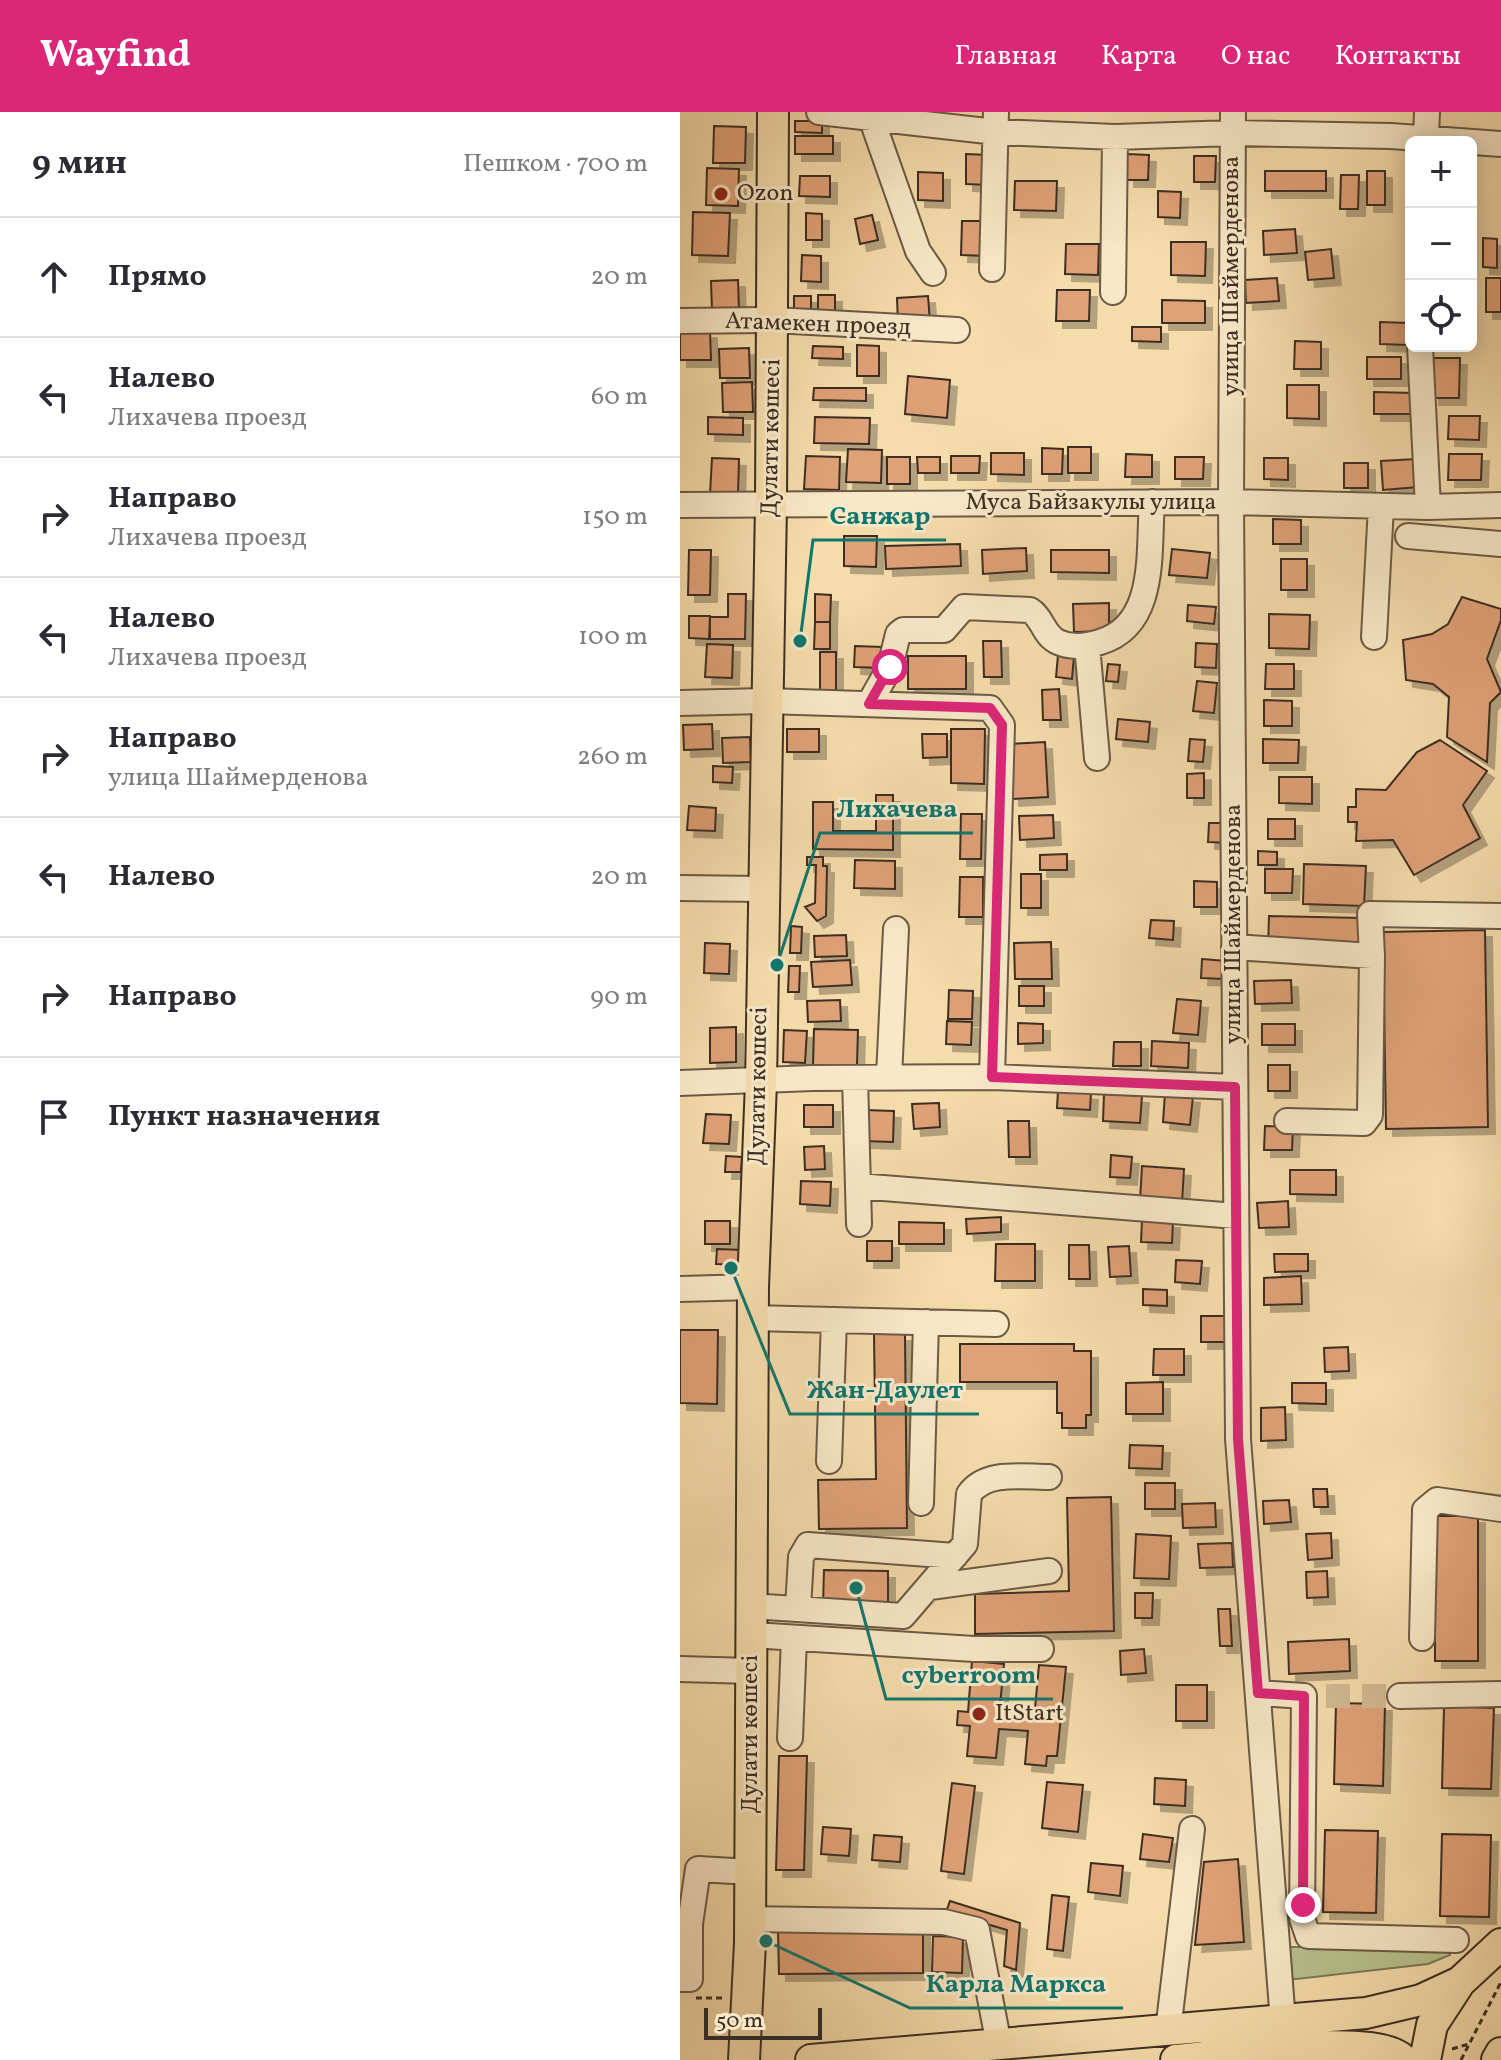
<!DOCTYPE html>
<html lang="ru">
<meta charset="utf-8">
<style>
:root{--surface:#fff;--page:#f7f7f7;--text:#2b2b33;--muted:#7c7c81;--line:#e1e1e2;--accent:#db2777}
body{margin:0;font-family:Vollkorn,serif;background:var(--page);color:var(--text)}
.controls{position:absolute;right:24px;top:24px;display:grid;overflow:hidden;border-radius:12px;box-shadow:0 4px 20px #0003}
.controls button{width:72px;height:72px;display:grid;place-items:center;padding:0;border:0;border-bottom:2px solid var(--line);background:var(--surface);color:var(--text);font:40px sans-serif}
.scale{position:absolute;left:24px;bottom:20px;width:118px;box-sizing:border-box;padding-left:8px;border:4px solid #3d2f23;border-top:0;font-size:22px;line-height:28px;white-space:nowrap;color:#3d2f23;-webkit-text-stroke:6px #f8e8c8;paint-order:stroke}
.stop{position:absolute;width:24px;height:24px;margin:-18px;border:6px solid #db2777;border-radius:50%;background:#fff}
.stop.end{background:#db2777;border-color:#fff;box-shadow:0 2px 8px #0008}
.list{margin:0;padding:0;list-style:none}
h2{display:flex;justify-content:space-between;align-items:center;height:104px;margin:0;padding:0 32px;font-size:34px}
h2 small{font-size:26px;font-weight:400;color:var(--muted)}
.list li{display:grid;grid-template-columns:52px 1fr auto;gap:24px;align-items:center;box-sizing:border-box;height:120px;padding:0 32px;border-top:2px solid var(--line)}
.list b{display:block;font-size:30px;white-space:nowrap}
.list p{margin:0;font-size:26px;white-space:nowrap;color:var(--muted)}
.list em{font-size:26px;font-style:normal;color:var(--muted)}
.icon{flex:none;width:44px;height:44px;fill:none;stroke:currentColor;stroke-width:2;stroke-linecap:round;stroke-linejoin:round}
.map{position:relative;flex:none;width:821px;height:1948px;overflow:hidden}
header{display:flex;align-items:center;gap:48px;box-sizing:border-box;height:112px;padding:0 40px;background:var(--accent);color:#fff}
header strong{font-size:38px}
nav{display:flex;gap:44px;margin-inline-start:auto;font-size:28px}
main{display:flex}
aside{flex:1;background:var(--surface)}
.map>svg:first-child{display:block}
</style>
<header>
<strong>Wayfind</strong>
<nav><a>Главная</a><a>Карта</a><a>О нас</a><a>Контакты</a></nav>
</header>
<main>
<aside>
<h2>9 мин<small>Пешком · 700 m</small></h2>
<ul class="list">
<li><svg class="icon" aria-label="ahead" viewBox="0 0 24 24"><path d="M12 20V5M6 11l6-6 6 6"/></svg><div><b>Прямо</b></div><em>20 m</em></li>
<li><svg class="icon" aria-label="left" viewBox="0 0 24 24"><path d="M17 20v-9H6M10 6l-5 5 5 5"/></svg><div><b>Налево</b><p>Лихачева проезд</p></div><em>60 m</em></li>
<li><svg class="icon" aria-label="right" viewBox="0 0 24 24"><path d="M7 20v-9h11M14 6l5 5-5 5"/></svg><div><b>Направо</b><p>Лихачева проезд</p></div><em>150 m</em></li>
<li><svg class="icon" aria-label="left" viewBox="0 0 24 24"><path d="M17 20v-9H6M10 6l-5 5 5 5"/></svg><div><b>Налево</b><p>Лихачева проезд</p></div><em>100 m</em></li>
<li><svg class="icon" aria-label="right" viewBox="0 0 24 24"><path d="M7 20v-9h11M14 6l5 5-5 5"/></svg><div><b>Направо</b><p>улица Шаймерденова</p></div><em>260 m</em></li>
<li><svg class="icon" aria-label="left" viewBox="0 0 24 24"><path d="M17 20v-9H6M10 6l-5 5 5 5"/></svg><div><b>Налево</b></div><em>20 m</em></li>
<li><svg class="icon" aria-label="right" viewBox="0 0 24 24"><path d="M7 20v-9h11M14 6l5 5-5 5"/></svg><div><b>Направо</b></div><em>90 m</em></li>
<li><svg class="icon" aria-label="arrive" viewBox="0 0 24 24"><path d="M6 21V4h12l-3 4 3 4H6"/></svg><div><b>Пункт назначения</b></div></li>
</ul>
</aside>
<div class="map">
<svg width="821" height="1948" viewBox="0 0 821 1948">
<defs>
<filter id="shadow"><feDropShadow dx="7" dy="7" stdDeviation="0" flood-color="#0004"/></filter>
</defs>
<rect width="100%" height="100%" fill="#f5dcab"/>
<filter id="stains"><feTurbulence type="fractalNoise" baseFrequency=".0025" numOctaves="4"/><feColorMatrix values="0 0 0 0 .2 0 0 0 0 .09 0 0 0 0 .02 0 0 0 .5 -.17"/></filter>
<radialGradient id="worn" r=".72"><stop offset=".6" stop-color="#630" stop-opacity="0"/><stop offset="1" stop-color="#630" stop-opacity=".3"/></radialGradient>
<path fill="#b6c28d" stroke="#7a7858" stroke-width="2" d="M604 1835H768L770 1843 748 1852 608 1868Z"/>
<path fill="#dfa177" stroke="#3d2f23" stroke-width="2" filter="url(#shadow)" d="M115 9H142V21L115 20Z
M34 14 66 15 65 51H33Z
M115 24H153V42H115Z
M286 42 308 43V73L286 72Z
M447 42 469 43 468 68H447Z
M514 44H536L535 70H514Z
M27 56 59 57 58 94 26 93Z
M585 59H646V79H585Z
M687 59H705V93H687Z
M238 60 263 61V89L238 88Z
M661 63H679L678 97H660Z
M120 64H150V85L119 84Z
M335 69H377L376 99 334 98Z
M478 79 501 80 500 106 478 105Z
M13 100 50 101 48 144 12 143Z
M126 101 142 102V128H126Z
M192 103 198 128 180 132 175 107Z
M282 109H307L306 144 281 143Z
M615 117 617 141 584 143 583 119Z
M803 126 817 127V156L803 155Z
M491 130H526L525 164 491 163Z
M386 132H419L418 163 385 162Z
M651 137 654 166 628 168 625 140Z
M122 143 141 144V170L121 169Z
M597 166 599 189 566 191 565 168Z
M806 166H821V200H806Z
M58 168 59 198 32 199 31 169Z
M377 178H410L409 209H376Z
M138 183H155V201L138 200Z
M114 184H131V202H114Z
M248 184 250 210 218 212 217 186Z
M482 188 525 189V211H482Z
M700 210 728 211V233L700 232Z
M452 215H481V230L452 229Z
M0 219H30L31 248H0Z
M615 229 641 230V257H614Z
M177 233 199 234V264H177Z
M133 234 163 235V247L132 246Z
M69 236 70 266H40L39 237Z
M687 245H721V267H687Z
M752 246H780L779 286H752Z
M228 264 270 268 267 306 225 302Z
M72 270 73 300H43L42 271Z
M607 273H639V307L607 306Z
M134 276H186V289L133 288Z
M694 280 734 281V302H694Z
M769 304H800L799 328 768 327Z
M28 305 63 306V323L28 322Z
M135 305 190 306 189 332 134 331Z
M388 335H411V361H388Z
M362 336 383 337 382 362H362Z
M168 337 202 338 201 371 166 370Z
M311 341H344V363L311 362Z
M446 342 472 343V365H445Z
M769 342H802L801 368H768Z
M126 344 160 345 159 378 124 377Z
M271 344H300L299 361H271Z
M207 345H230V372H207Z
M237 345H260V361H238Z
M495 345H524L523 367H495Z
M32 346 59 347 58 383 30 382Z
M584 346H608V368L584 367Z
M736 347 738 375 703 378 701 349Z
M664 351H688V376H664Z
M593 407 621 408V432H593Z
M164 424H197L196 455 164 454Z
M280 432 281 454 206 457 205 434Z
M346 436 347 459 303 462 302 438Z
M492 437 530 441 527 466 489 463Z
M9 438H31L30 483H8Z
M371 438H429V461L371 460Z
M601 447H627V478H601Z
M48 482H66L65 527H30V505H48Z
M135 482 151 483 150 510H135Z
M782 485 821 497V508L807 547 821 580 810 591 807 650 767 625 769 585 753 572 726 568 723 528 752 522 768 512Z
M429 491V519L394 520 393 492Z
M508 493 536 495 534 512 507 509Z
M589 502 630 503 629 537 589 536Z
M9 504H30L29 527 9 526Z
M135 510H150V537H134Z
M303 529H321L322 565H304Z
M516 531 537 532 536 556 515 555Z
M27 532 53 533 52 566 25 565Z
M175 534 203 535 202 556 174 555Z
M140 540H156V578H140Z
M378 543 394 544 392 567 376 565Z
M228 544H286V577H228Z
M428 552 440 553 438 570 426 569Z
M586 552H614V577H585Z
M517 569 537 571 534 601 513 599Z
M379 577 381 608H363L362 578Z
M584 588 612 589V614H584Z
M438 607 470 610 468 630 436 627Z
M32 612 33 637 4 638 3 613Z
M107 617H139V640H107Z
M271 617H305L304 672 271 671Z
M242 622H267V645L243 646Z
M70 625 71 650 43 651 42 626Z
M510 627 525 628 523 650 508 649Z
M583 627 619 628 618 651H583Z
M760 628 807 659 783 693 800 726 734 763 713 728 676 729 677 710H668V695H676V677L706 678 737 640Z
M365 630 368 685 332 687 329 632Z
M33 654 53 655 52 671 33 670Z
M524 661V686H507V662Z
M599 665H632V692L599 691Z
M196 683H213V738L133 737V690H153V719H196Z
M9 694 36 696 35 719 7 718Z
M281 702H302L301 747H280Z
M373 703 374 726 340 728 339 704Z
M588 707H615V727H588Z
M529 711H551L550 731 528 730Z
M578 739 597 740V753H578Z
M387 742V758H360V743Z
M127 745H143V754H147L146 804 137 809 125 795 135 791 136 753H127Z
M175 748 215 749V777L174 776Z
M624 752 686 754 684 794 623 792Z
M585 757H613L612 781H585Z
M341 762H361V796H341Z
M280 765H303V805H279Z
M514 769 537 770V795H514Z
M589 804 682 806 681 837 588 836Z
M471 808 494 809 493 828 469 826Z
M111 814 122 815 121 841H110Z
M805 818 808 1015 706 1017 703 820Z
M166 823 167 844 135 845 134 824Z
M371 830 372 867H335L334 831Z
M25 831 50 832 49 862 24 861Z
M522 847 546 849 545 867 521 866Z
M170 848 172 873 133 875 131 850Z
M109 854H120L119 880H108Z
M611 868 612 891 575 892 574 869Z
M339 874H364V894H339Z
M269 878 293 879 292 907H268Z
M497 887 521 889 518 923 493 921Z
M160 888 161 909 128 910 127 889Z
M267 909 292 910 291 933 266 932Z
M338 911 363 912V931L338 932Z
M582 912H615V933H582Z
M56 915V950L30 951V916Z
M134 917 178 918 177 953H133Z
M104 918 127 919 125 951 103 950Z
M472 929 509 931 508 956 471 954Z
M434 930H461V954H433Z
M588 953H610V979H588Z
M378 979 411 981 410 998 377 996Z
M485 981 513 984 510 1013 483 1010Z
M424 982 462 984 460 1011 423 1009Z
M259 991 260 1015 234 1017 232 992Z
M124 993H153V1015H124Z
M184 998 214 999 213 1030 183 1029Z
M26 1002 51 1003 49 1032 23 1031Z
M328 1009H349L350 1045H329Z
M585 1014 613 1015 612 1038H584Z
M144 1034 145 1057 125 1058 124 1035Z
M431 1043 452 1045 450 1066 430 1065Z
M46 1044 62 1045 61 1060H45Z
M462 1054 504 1057 502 1091 460 1088Z
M610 1058H656V1083L610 1082Z
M121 1069 151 1070 150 1094 120 1092Z
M608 1089 609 1115 579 1116 577 1091Z
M321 1105V1120L287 1122 286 1107Z
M462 1108 493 1109 492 1131 461 1130Z
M25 1109H50V1132H25Z
M219 1110 264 1111V1132H219Z
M187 1129H212V1149H187Z
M316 1132H355V1169H315Z
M389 1133H409L410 1167H389Z
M449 1134 451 1164 430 1165 428 1135Z
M37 1137 64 1138 63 1153 36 1152Z
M594 1142H628V1159L595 1160Z
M496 1148 522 1149 520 1172 495 1170Z
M621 1164 622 1192 584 1193V1166Z
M463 1177 487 1178V1194L463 1193Z
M521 1204H551V1230H521Z
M0 1218H38L37 1292 0 1291Z
M194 1222H225L227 1416 139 1417 138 1368 196 1367Z
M280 1232H394V1239H411V1303H406V1316H382V1301H377V1270H280Z
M668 1235 669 1259 645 1260 644 1236Z
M474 1237H504V1263H473Z
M483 1270V1302H446V1271Z
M612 1271H646V1292L612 1291Z
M605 1295 606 1328 581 1329V1296Z
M450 1333 483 1334 482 1357 449 1356Z
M465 1371H495V1397H465Z
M633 1377H647L648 1395H634Z
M431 1385 434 1519 295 1522V1482L389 1479 387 1386Z
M609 1388 611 1410 584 1412 583 1389Z
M535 1391 536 1415 503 1416 502 1392Z
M755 1404H798V1549H755Z
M651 1421 652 1446 628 1448 626 1422Z
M456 1422 491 1424 489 1467 454 1466Z
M552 1431 553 1455 520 1456 518 1432Z
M144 1458 208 1459V1495L143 1493Z
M647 1459 648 1485 627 1486 626 1460Z
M455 1481H473L472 1506H455Z
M538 1497H550L552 1534H540Z
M669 1527 670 1559 609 1562 608 1530Z
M464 1537 466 1561 441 1563 440 1539Z
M292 1549 324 1552 319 1604 354 1607 359 1553 386 1555 377 1644H367L366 1654 345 1652 348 1619 319 1617 316 1646 287 1644 290 1614 277 1613 278 1599 288 1600Z
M496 1573H527V1609H496Z
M656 1591 705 1592 703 1674 654 1672Z
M764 1594 814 1596 811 1677 762 1676Z
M99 1644H127L124 1758H96Z
M475 1666 506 1668 505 1694 474 1692Z
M367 1670 403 1673 398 1720 362 1716Z
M272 1671 295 1674 284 1762 261 1759Z
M143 1715 171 1717 169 1744 141 1742Z
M645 1718 698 1719 696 1801 643 1800Z
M463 1722 493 1726 489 1750 460 1747Z
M762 1722 811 1723 809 1805 760 1804Z
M194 1723 222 1725 220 1750 192 1748Z
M558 1747 564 1830 515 1833 524 1750Z
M411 1751 443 1754 440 1784 408 1780Z
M372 1783 389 1785 383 1839 367 1837Z
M270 1789 340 1811 336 1858 324 1854 327 1818 266 1800Z
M243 1818V1861L99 1862 98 1819Z
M253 1824 283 1825 282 1861 252 1860Z"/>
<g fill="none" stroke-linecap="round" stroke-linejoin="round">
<path stroke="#d0b990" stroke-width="24" stroke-dasharray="24 12" stroke-linecap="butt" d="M646 1584H720"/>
<defs>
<path id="minor" d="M139 0 316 20 435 25 553 21 711 24 821 32
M553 0 551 390 558 1327 603 1910
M192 8 238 139 253 161
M746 26 747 0
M312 157 316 0
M433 180 435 25
M0 209 94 208 277 218
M740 234 748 395
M0 393 551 390 748 395 821 393
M728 424 821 432
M694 525 701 394
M407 533 417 646
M0 591 86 589 310 596 322 613 312 965
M189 592 210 555 218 522 223 518H264L284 495 350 498C363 506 363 523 378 530 391 536 407 534 420 530 478 513 468 438 472 390
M0 776 82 777
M554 835 692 844 690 802 821 804
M209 965 216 817
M175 966 179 1112
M0 971 132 966 312 965 555 975
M607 1009 684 1011 690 1003 692 844
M178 1074 556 1104
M0 1177 73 1175
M73 1206 316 1212
M149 1349 154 1208
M241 1391 246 1210
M250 1475 369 1459
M72 1494 223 1504 285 1432 289 1382C306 1358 343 1365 369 1365
M118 1496 121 1445 128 1433 275 1444
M72 1523 294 1537H361
M742 1526 745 1398 757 1388 821 1397
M0 1557 71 1559
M578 1581 624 1584 622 1806 628 1824 776 1828
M720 1584 821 1582
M110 1626 114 1526
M70 1807 264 1810 297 1818 319 1933
M0 1867H10V1812L18 1757 71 1760
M488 1919 512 1717"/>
<path id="major" d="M64 1948 70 1831 73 1175 81 970 91 392 93 0
M131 1948 686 1901 741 1888 780 1870 821 1832
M496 1948C539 1944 696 1919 723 1948
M745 1948 752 1913 780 1870
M817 1948 821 1941"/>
</defs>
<use href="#minor" stroke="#6b5a45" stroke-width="28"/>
<use href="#major" stroke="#3d2f23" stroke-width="34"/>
<path stroke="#3d2f23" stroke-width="3" stroke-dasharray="6 4" stroke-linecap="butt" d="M16 1886H44
M772 1937 789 1932
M781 1948 821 1870"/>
<use href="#minor" stroke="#f8e8c8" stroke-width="24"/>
<use href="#major" stroke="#f5dcab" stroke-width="30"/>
</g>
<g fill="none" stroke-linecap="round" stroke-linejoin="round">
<path stroke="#db2777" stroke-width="10" d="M210 555 189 592 310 596 322 613 312 965 555 975 558 1327 578 1581 624 1584 623 1793"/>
</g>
<g fill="#8f2418" stroke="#f8e8c8" stroke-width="3">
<circle cx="41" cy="82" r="8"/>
<circle cx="299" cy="1602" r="8"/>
</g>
<g text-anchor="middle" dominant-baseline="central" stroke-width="6" stroke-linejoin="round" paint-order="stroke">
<g font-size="24" fill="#3d2f23" stroke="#f8e8c8" text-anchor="start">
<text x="57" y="82">Ozon</text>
<text x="315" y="1602">ItStart</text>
</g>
<g font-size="24" fill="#3d2f23" stroke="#f8e8c8">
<text transform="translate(552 164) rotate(-90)">улица Шаймерденова</text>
<text transform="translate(138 213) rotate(2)">Атамекен проезд</text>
<text transform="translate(92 326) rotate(-89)">Дулати көшесі</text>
<text x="411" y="391">Муса Байзакулы улица</text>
<text transform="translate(554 812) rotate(-90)">улица Шаймерденова</text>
<text transform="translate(79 974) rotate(-89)">Дулати көшесі</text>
<text transform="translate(71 1622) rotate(-90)">Дулати көшесі</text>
</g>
</g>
<path fill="none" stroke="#0f766e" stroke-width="3" d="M120 529L133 428H266M97 853L140 721H293M51 1156L110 1302H299M176 1476L206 1587H373M86 1829L230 1896H443"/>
<g fill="#0f766e" stroke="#f8e8c8" stroke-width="3">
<circle cx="120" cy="529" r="8"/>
<circle cx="97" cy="853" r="8"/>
<circle cx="51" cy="1156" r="8"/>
<circle cx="176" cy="1476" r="8"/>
<circle cx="86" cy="1829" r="8"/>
</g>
<g font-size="26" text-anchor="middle" font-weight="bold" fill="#0f766e" stroke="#f8e8c8" stroke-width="6" stroke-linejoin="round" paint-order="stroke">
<text x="200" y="412">Санжар</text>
<text x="217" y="705">Лихачева</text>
<text x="205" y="1286">Жан-Даулет</text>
<text x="289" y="1571">cyberroom</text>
<text x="336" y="1880">Карла Маркса</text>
</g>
<rect width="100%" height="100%" filter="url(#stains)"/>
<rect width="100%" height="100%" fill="url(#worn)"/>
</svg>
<div class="controls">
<button>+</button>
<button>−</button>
<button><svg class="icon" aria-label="locate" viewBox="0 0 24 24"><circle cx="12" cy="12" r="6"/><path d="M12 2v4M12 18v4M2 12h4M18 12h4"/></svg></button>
</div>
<div class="scale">50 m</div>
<div class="stop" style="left:210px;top:555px"></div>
<div class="stop end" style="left:623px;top:1793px"></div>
</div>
</main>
